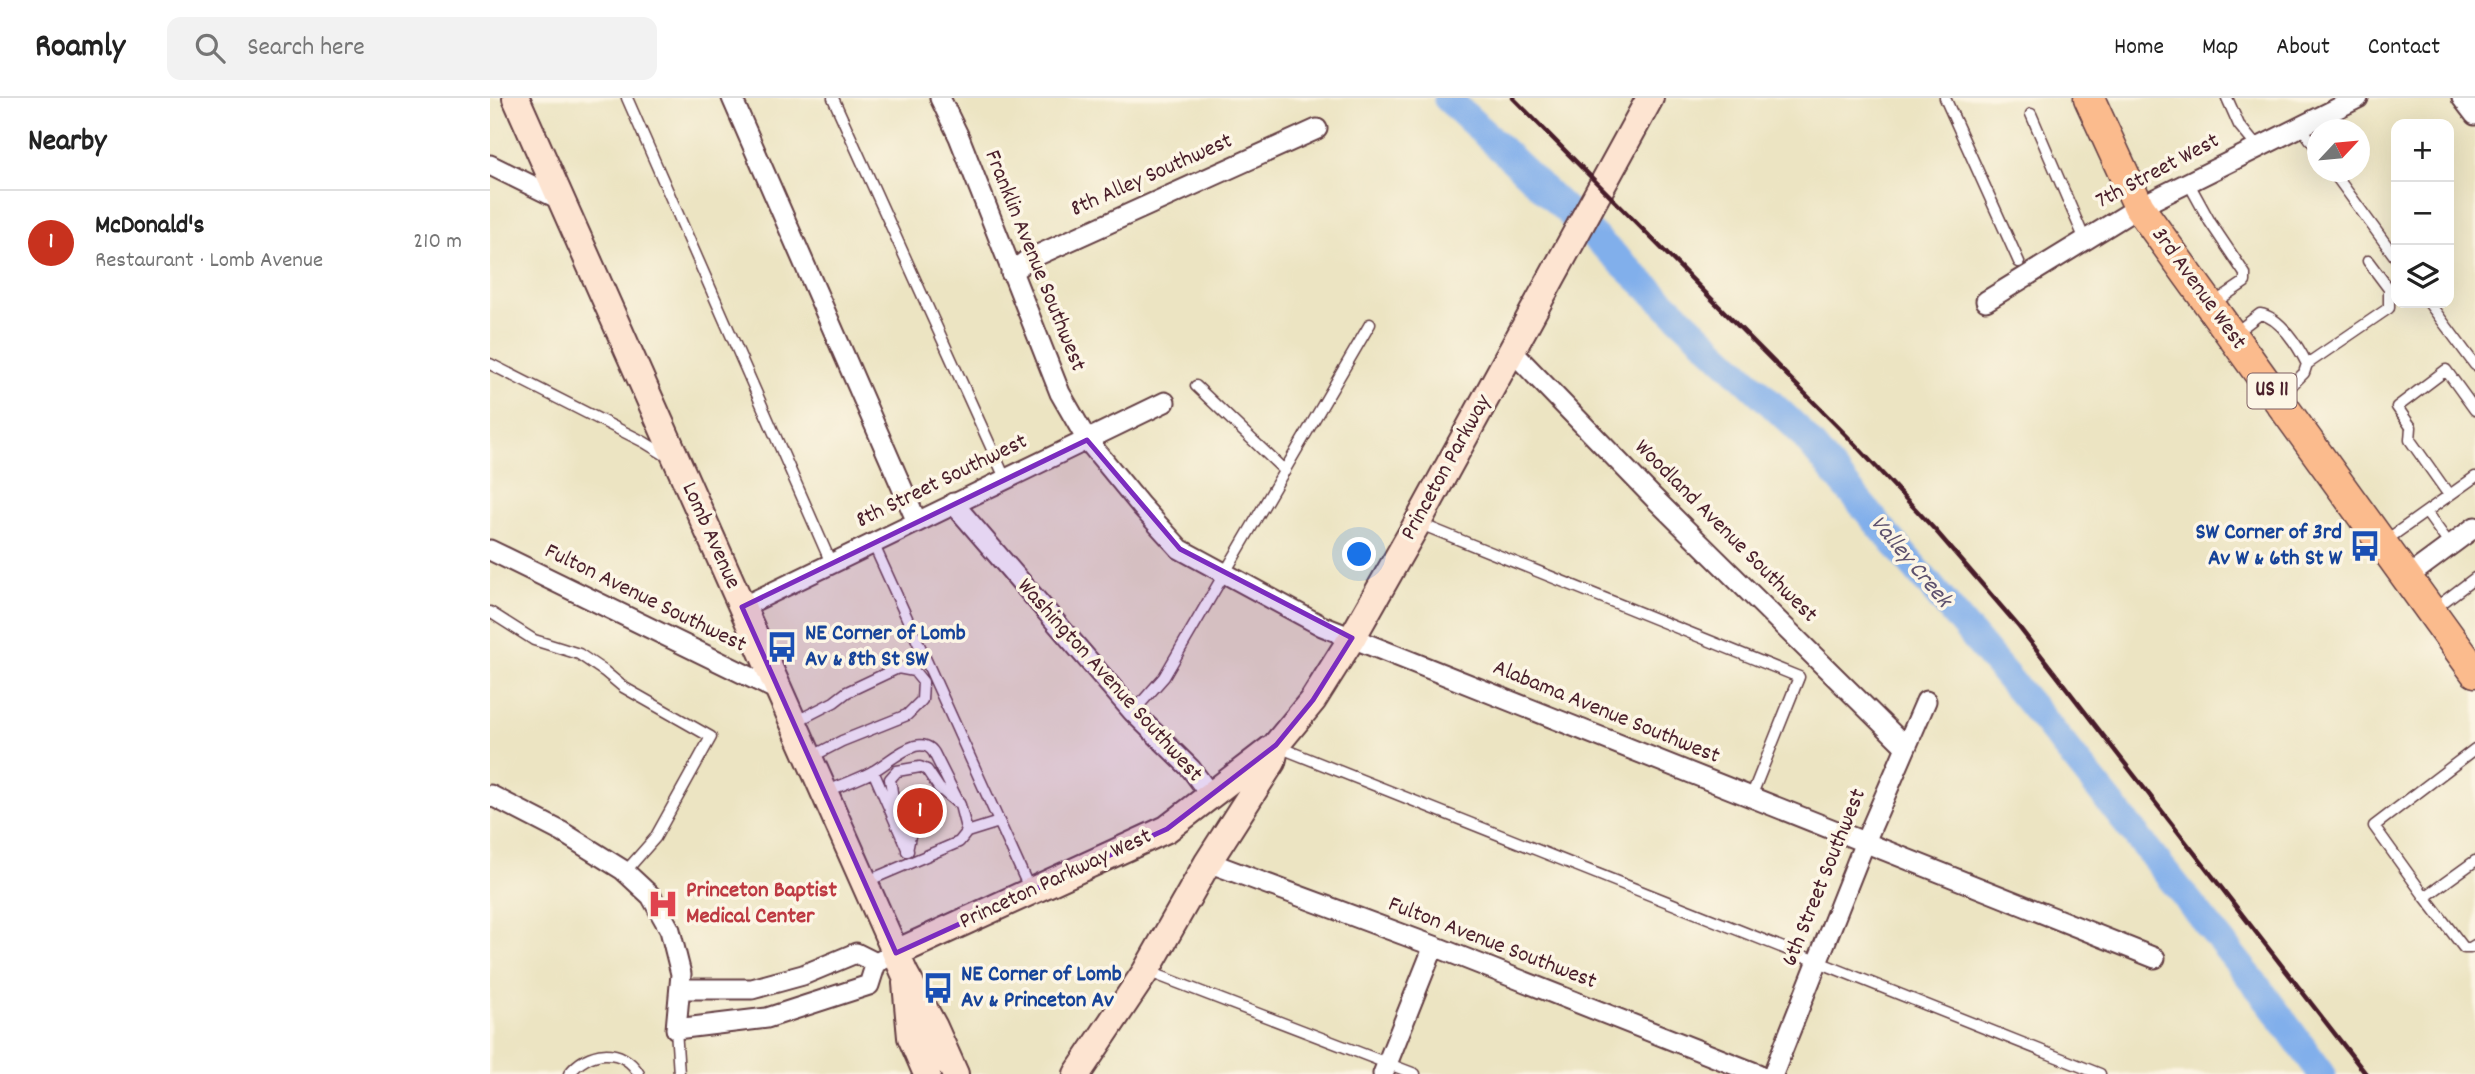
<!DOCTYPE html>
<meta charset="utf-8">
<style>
:root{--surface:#fff;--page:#f2f2f2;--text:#222;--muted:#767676;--line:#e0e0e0;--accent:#c8321e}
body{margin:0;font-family:Dekko,sans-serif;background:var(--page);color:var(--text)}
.controls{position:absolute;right:21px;top:21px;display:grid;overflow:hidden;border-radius:14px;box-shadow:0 7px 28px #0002}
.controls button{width:63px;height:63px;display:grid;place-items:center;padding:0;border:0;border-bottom:2px solid var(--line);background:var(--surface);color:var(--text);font:35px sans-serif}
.compass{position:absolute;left:1817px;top:21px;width:63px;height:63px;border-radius:50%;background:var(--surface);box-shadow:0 7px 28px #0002;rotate:64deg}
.you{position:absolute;left:870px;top:457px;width:24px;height:24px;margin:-18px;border:5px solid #fff;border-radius:50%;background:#1a73e8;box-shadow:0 0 0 10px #1a73e833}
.badge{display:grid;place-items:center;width:46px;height:46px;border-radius:50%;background:var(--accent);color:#fff;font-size:23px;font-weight:700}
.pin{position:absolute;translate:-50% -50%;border:4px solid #fff;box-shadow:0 2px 7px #0006}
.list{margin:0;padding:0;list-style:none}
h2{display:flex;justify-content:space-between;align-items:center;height:91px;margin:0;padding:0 28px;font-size:30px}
h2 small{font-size:23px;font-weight:400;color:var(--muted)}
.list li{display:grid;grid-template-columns:46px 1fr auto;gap:21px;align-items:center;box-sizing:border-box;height:105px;padding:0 28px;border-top:2px solid var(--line)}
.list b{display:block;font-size:26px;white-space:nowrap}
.list p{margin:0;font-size:23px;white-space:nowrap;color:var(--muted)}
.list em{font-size:23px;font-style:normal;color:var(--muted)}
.icon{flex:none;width:38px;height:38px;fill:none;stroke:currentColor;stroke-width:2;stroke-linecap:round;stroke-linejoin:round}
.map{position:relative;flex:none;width:1985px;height:976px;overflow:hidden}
header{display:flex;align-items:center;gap:42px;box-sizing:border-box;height:98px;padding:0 35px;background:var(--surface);border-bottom:2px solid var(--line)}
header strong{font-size:33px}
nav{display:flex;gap:38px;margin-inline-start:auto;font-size:24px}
.search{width:490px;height:63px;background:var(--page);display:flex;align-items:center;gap:18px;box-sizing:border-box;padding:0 24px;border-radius:14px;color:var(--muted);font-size:26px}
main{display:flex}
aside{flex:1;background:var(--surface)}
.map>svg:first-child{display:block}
</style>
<header>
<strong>Roamly</strong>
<div class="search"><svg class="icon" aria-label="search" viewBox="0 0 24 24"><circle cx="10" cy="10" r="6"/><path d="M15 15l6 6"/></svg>Search here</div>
<nav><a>Home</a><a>Map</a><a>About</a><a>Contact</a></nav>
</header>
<main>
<aside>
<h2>Nearby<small></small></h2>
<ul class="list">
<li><span class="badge">1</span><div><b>McDonald's</b><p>Restaurant · Lomb Avenue</p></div><em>210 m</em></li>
</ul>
</aside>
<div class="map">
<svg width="1985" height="976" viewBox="0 0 1985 976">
<rect width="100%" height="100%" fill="#fcf5e5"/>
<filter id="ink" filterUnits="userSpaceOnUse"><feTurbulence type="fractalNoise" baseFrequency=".0143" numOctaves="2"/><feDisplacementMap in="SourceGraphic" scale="14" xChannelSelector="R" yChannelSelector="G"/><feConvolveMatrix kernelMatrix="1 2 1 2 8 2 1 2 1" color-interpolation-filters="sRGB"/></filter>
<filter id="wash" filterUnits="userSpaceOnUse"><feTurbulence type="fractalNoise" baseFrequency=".00686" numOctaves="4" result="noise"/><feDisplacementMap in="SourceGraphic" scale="28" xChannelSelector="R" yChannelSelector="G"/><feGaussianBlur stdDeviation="1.57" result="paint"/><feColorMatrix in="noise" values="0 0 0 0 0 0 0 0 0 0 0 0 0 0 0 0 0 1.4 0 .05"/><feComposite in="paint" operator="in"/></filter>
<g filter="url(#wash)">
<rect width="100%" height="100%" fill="#ece4c2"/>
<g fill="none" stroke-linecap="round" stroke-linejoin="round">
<path stroke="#81afeb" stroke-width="28" d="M957 0 1307 330 1556 625 1774 897 1832 976"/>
</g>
</g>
<g filter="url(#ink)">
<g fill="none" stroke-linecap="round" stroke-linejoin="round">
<defs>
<path id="service" d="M137 0 341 465
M343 0 515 380
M1455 0 1529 164
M1737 0 1749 27 1768 50
M1541 16 1595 142
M1811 29 1828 52
M1843 74 1906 160
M1698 84 1720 124 1755 176V184L1724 205
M1939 205 1985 267
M1745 235 1770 216C1790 219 1808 248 1817 266L1814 275 1790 299
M0 266 154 344 180 360
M1817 266 1899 210V191L1878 163
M706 288 795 373
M1959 397 1920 342 1921 329 1907 309 1956 272 1985 312
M1936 414 1960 447
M928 425 1309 579 1261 699
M1895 443 1985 379
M383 445 540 792
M1944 511 1985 480
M0 514 44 542 89 556 114 573 133 589 221 639 165 740 135 774
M643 614 674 579 880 226
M305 624 344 604 357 594 393 577 408 570 424 573 433 584 432 602 417 617 352 643 319 660
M786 648 1610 976
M383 673 418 753
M336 694C351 687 367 682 382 674 396 666 409 653 425 648 433 646 440 648 444 655L470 707 477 734 469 744 375 784
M477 734 509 724
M417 753 420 738 403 700 400 681 407 673 430 669 437 672 449 690 466 704
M1985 763 1935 799 1974 850H1980L1985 847
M1935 799 1884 728 1985 651
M657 873 925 976
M186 931 189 976
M79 976C97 952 132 947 149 976"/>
<path id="minor" d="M242 0 427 424
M450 0 469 39 570 295 597 342 651 408 690 451 832 528 1665 860
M1972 0 1985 17
M0 67 71 102
M521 175 537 162 827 31
M1496 203 1649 109 1868 0
M1022 253 1164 400 1415 648
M463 405 643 614 701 671 721 698
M0 452 289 593
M1916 480 1985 429
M252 509 675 304
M0 697 72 734 133 772 161 798 180 832 191 876 186 931 277 920 379 887 386 865 406 855
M718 764 944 848 1268 976
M190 891H262L313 877 366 855 386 865
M893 976 944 848
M1283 976 1375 744 1436 603"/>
<path id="secondary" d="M26 0 415 876 444 929 465 976
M406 855 677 731 781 651
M416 885 421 939 437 976
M587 976 656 873 718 764 782 664 786 647 823 602 862 540 928 424 1160 0"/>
<path id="primary" d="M1599 0 1649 109 1985 574"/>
</defs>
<use href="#service" stroke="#623d42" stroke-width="13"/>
<use href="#minor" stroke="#623d42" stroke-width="23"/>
<use href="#secondary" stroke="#623d42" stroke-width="30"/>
<use href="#primary" stroke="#623d42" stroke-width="33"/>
<use href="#service" stroke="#fff" stroke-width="10"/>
<use href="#minor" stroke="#fff" stroke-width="19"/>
<use href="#secondary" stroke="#fde4d1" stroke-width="26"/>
<use href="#primary" stroke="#fbbb8d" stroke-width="30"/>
<path stroke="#4a1f2b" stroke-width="4.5" d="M1023 0 1357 338 1446 433 1529 529 1876 976"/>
</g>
</g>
<path fill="#7b2cbf" fill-opacity="0.2" stroke="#7b2cbf" stroke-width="5" stroke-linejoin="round" d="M597 342 690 451 862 540 823 602 786 647 677 731 406 855 252 509Z"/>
<defs>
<symbol id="bus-bare" viewBox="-9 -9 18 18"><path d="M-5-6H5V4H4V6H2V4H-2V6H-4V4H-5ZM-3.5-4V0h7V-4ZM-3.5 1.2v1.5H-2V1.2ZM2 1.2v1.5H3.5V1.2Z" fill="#1a4fb4" stroke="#fcf5e5" stroke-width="2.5" paint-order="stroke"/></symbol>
<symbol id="hospital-bare" viewBox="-9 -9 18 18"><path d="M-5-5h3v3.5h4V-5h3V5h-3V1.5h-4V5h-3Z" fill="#e0444e" stroke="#fcf5e5" stroke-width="2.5" paint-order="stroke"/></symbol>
</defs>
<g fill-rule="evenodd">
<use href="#bus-bare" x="1853" y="426" width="44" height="44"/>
<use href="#bus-bare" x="270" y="527" width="44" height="44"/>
<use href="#hospital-bare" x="151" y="784" width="44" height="44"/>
<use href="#bus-bare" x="426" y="868" width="44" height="44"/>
</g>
<g text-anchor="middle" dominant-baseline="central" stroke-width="7" stroke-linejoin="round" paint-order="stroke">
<rect fill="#fcf5e5" stroke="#7f5f63" stroke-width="2" x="1757.5" y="275.5" width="49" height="35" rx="5"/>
<g font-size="21" font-weight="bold" fill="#4a1f2b">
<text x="1782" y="293">US 11</text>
</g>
<g font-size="23" fill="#4a1f2b" stroke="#fcf5e5">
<text transform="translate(1668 74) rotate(-28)">7th Street West</text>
<text transform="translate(662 78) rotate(-24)">8th Alley Southwest</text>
<text transform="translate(544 163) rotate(68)">Franklin Avenue Southwest</text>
<text transform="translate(1708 191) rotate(54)">3rd Avenue West</text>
<text transform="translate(957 370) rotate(-61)">Princeton Parkway</text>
<text transform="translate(452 384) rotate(-26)">8th Street Southwest</text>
<text transform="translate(1235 434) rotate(45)">Woodland Avenue Southwest</text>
<text transform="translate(220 438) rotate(66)">Lomb Avenue</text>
<text transform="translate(155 501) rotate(26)">Fulton Avenue Southwest</text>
<text transform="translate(619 583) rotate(48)">Washington Avenue Southwest</text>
<text transform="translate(1116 615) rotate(22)">Alabama Avenue Southwest</text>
<text transform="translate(1335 780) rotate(-68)">6th Street Southwest</text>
<text transform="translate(566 782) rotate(-25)">Princeton Parkway West</text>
<text transform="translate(1002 846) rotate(21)">Fulton Avenue Southwest</text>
</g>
<g font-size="23" font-weight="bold" fill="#164399" stroke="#fcf5e5" text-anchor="start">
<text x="1852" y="435" text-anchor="end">SW Corner of 3rd<tspan x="1852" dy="26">Av W &amp; 6th St W</tspan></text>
<text x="315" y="536">NE Corner of Lomb<tspan x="315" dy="26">Av &amp; 8th St SW</tspan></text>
<text x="471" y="877">NE Corner of Lomb<tspan x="471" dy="26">Av &amp; Princeton Av</tspan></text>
</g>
<g font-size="23" font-weight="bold" fill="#be3a42" stroke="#fcf5e5" text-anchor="start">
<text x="196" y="793">Princeton Baptist<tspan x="196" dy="26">Medical Center</tspan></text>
</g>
<g font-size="24" font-style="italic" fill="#5d516e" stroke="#fcf5e5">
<text transform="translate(1420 464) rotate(50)">Valley Creek</text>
</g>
</g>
</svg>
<div class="controls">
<button>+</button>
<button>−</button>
<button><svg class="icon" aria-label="layers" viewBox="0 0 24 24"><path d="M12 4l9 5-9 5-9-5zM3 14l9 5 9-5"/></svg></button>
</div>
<svg class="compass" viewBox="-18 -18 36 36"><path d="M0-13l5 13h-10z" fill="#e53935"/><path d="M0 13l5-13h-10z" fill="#767676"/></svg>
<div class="you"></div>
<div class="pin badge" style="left:430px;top:713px">1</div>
</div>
</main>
